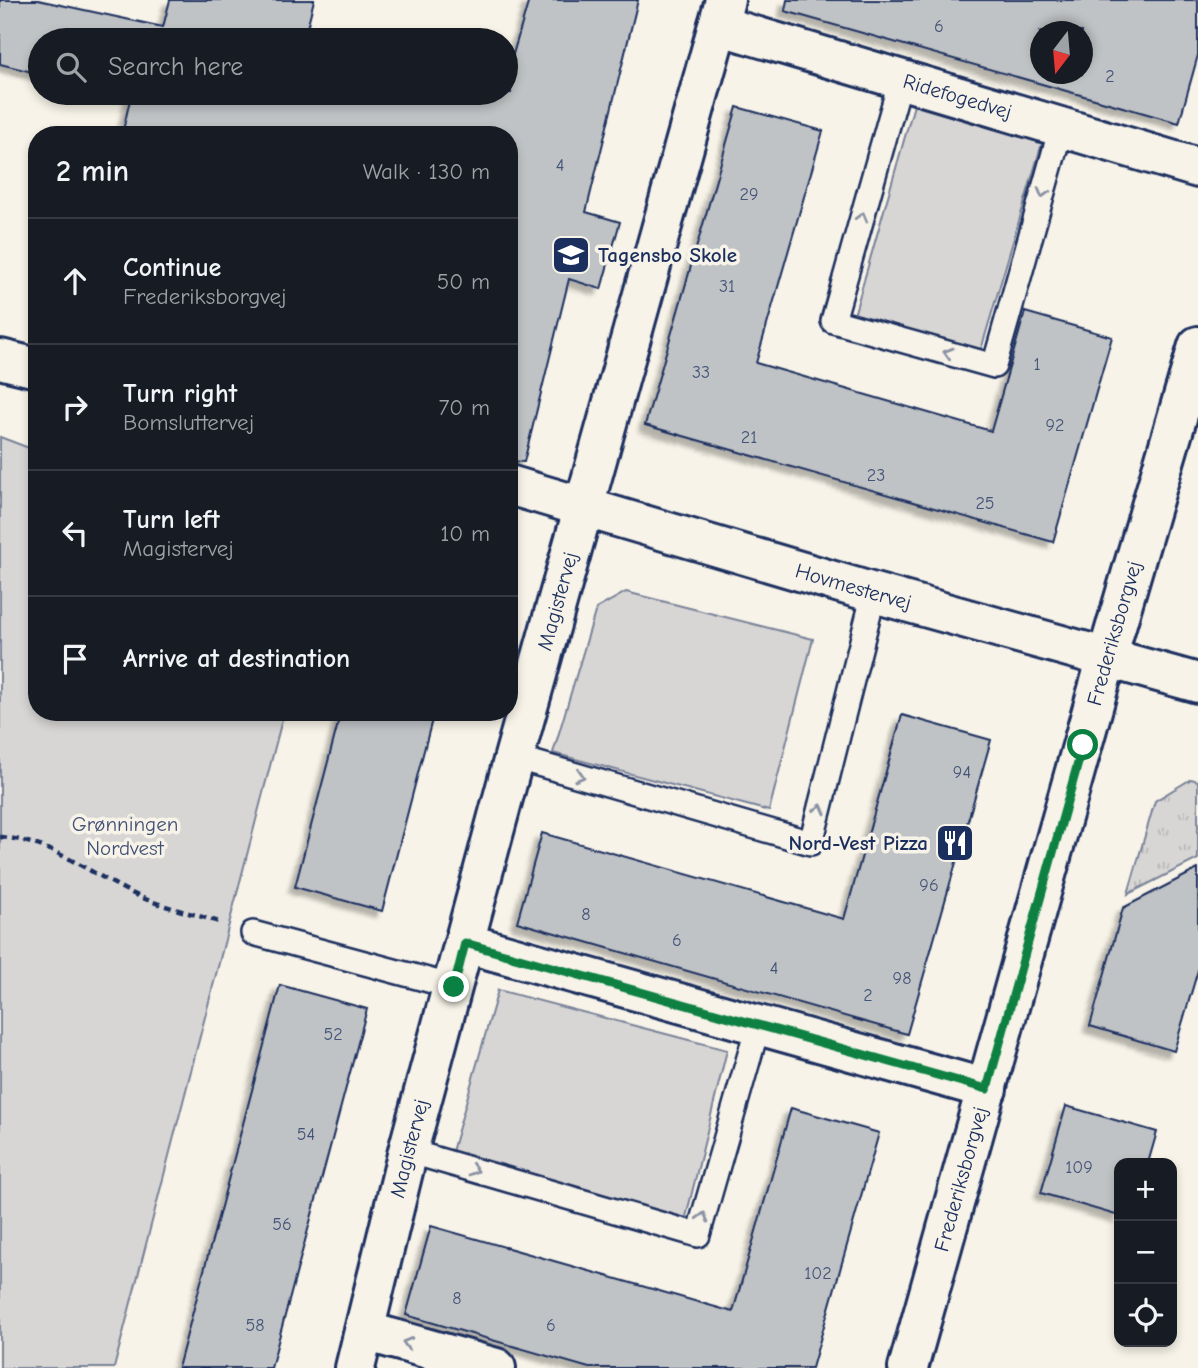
<!DOCTYPE html>
<meta charset="utf-8">
<style>
:root{--surface:#171b24;--page:#242831;--text:#f1f3f6;--muted:#9ea1a6;--line:#363941}
body{margin:0;font-family:"Comic Neue",sans-serif;background:var(--page);color:var(--text)}
.controls{position:absolute;right:21px;bottom:21px;display:grid;overflow:hidden;border-radius:14px;box-shadow:0 4px 10px #0003}
.controls button{width:63px;height:63px;display:grid;place-items:center;padding:0;border:0;border-bottom:2px solid var(--line);background:var(--surface);color:var(--text);font:35px sans-serif}
.compass{position:absolute;left:1030px;top:21px;width:63px;height:63px;border-radius:50%;background:var(--surface);box-shadow:0 4px 10px #0003;rotate:196deg}
.stop{position:absolute;width:21px;height:21px;margin:-16px;border:5px solid #0b8043;border-radius:50%;background:#fff}
.stop.end{background:#0b8043;border-color:#fff;box-shadow:0 2px 7px #0008}
.list{margin:0;padding:0;list-style:none}
h2{display:flex;justify-content:space-between;align-items:center;height:91px;margin:0;padding:0 28px;font-size:30px}
h2 small{font-size:23px;font-weight:400;color:var(--muted)}
.list li{display:grid;grid-template-columns:46px 1fr auto;gap:21px;align-items:center;box-sizing:border-box;height:126px;padding:0 28px;border-top:2px solid var(--line)}
.list b{display:block;font-size:26px;white-space:nowrap}
.list p{margin:0;font-size:23px;white-space:nowrap;color:var(--muted)}
.list em{font-size:23px;font-style:normal;color:var(--muted)}
.icon{flex:none;width:38px;height:38px;fill:none;stroke:currentColor;stroke-width:2;stroke-linecap:round;stroke-linejoin:round}
.map{position:relative;flex:none;width:1198px;height:1368px;overflow:hidden}
.search{position:absolute;background:var(--surface);box-shadow:0 4px 10px #0003;left:28px;top:28px;width:490px;height:77px;display:flex;align-items:center;gap:18px;box-sizing:border-box;padding:0 24px;border-radius:38px;color:var(--muted);font-size:26px}
.panel{position:absolute;background:var(--surface);box-shadow:0 4px 10px #0003;left:28px;top:126px;width:490px;height:595px;border-radius:28px}
.map>svg:first-child{display:block}
</style>
<div class="map">
<svg width="1198" height="1368" viewBox="0 0 1198 1368">
<defs>
<pattern id="grass-tufts" width="24" height="20" patternUnits="userSpaceOnUse" patternTransform="scale(1.75)"><rect width="24" height="20" fill="#d7d6d4"/><path d="M3 7l-1-3M5 7V3M7 7l1-3M15 17l-1-3M17 17v-4M19 17l1-3" fill="none" stroke="#b8b8b8"/></pattern>
<filter id="shadow"><feDropShadow dx="-6" dy="6" stdDeviation="2" flood-color="#0004"/></filter>
</defs>
<rect width="100%" height="100%" fill="#f7f3e8"/>
<filter id="ink" filterUnits="userSpaceOnUse"><feTurbulence type="fractalNoise" baseFrequency=".0143" numOctaves="2"/><feDisplacementMap in="SourceGraphic" scale="14" xChannelSelector="R" yChannelSelector="G"/><feConvolveMatrix kernelMatrix="1 2 1 2 8 2 1 2 1" color-interpolation-filters="sRGB"/></filter>
<g filter="url(#ink)">
<path fill="url(#grass-tufts)" stroke="#798299" stroke-width="2" d="M1191 779 1198 781V859L1128 894 1155 801Z"/>
<path fill="#d7d6d4" stroke="#798299" stroke-width="2" d="M914 105 1042 143 980 353 853 319Z
M0 437 37 451V712H284L114 1368H0Z
M626 592 813 639 769 811 553 753 596 609Z
M498 990 727 1050 685 1221 451 1155Z"/>
<path fill="#c0c3c5" stroke="#1b2f5e" stroke-width="2" fill-rule="evenodd" filter="url(#shadow)" d="M0 0H38L163 27 170 0H314L304 40H40V74L0 64Z
M529 0H638L586 212 620 222 601 289 569 279 524 462 509 461V135H122L131 95 120 93H511V61Z
M787 0H1198V55L1179 123 785 11ZM1040 32H1082V74H1040Z
M737 107 823 131 756 363 991 431 1025 312 1112 337 1053 542 645 425Z
M341 712H434L382 911 295 887Z
M902 715 991 740 907 1034 517 922 542 833 844 919Z
M1198 869V970L1174 1051 1090 1026 1123 908Z
M280 985 367 1009 271 1368H178Z
M1066 1106 1157 1132 1148 1163H1119V1216L1041 1193Z
M791 1108 879 1133 812 1368H589L406 1315 431 1226 733 1312Z"/>
<g fill="none" stroke-linecap="round" stroke-linejoin="round">
<defs>
<path id="lane" d="M901 79 833 321 994 366 1061 128
M514 757 811 843 874 593
M253 933 454 987
M408 1151 698 1235 758 1026"/>
<g id="street">
<path id="s1" d="M718 25 1198 168"/>
<path d="M0 359 37 368"/>
<path id="s2" d="M509 485 874 593 1198 683"/>
<path d="M465 943 987 1089"/>
<path d="M365 1331 496 1368"/>
<path id="s3" d="M355 1368 408 1151 514 757 725 0"/>
</g>
<g id="secondary">
<path id="s4" d="M908 1368 1107 657 1198 346"/>
</g>
</defs>
<use href="#lane" stroke="#1b2f5e" stroke-width="28"/>
<use href="#street" stroke="#1b2f5e" stroke-width="44"/>
<use href="#secondary" stroke="#1b2f5e" stroke-width="44"/>
<path stroke="#1b2f5e" stroke-width="4.5" stroke-dasharray="7 5" stroke-linecap="butt" d="M0 837C54 841 97 879 145 899 169 908 194 914 219 922"/>
<use href="#lane" stroke="#f7f3e8" stroke-width="23"/>
<use href="#street" stroke="#f7f3e8" stroke-width="38"/>
<use href="#secondary" stroke="#f7f3e8" stroke-width="38"/>
</g>
<defs><path id="oneway-chevron" d="M-2-3.5L2.5 0L-2 3.5" fill="none" stroke-width="1.6" stroke-linecap="round" stroke-linejoin="round" transform="scale(1.75)"/></defs>
<g stroke="#8991a3">
<use href="#oneway-chevron" transform="translate(1043 193) rotate(106)"/>
<use href="#oneway-chevron" transform="translate(862 217) rotate(-74)"/>
<use href="#oneway-chevron" transform="translate(948 353) rotate(-164)"/>
<use href="#oneway-chevron" transform="translate(580 776) rotate(16)"/>
<use href="#oneway-chevron" transform="translate(820 809) rotate(-76)"/>
<use href="#oneway-chevron" transform="translate(474 1170) rotate(16)"/>
<use href="#oneway-chevron" transform="translate(703 1217) rotate(-74)"/>
<use href="#oneway-chevron" transform="translate(407 1343) rotate(-164)"/>
</g>
</g>
<g fill="none" stroke-linecap="round" stroke-linejoin="round" filter="url(#ink)">
<path stroke="#0b8043" stroke-width="9" d="M454 987 465 943 987 1089 1083 745"/>
</g>
<defs>
<symbol id="school-square" viewBox="-11 -11 22 22"><rect x="-9" y="-9" width="18" height="18" rx="4" fill="#1b2f5e" stroke="#f7f3e8"/><path d="M0-5L7-2L0 1L-7-2ZM-4 1L0 2.5L4 1V4Q0 6-4 4Z" fill="#fff"/></symbol>
<symbol id="restaurant-square" viewBox="-11 -11 22 22"><rect x="-9" y="-9" width="18" height="18" rx="4" fill="#1b2f5e" stroke="#f7f3e8"/><path d="M-5-6h1v4h1v-4h1v4h1v-4h1v5L-1.5 .5V6h-2V.5L-5-1ZM5-6V6H3V1.5H1.5Q1.5-4 5-6Z" fill="#fff"/></symbol>
</defs>
<g fill-rule="evenodd">
<use href="#school-square" x="549" y="233" width="44" height="44"/>
<use href="#restaurant-square" x="933" y="821" width="44" height="44"/>
</g>
<g text-anchor="middle" dominant-baseline="central" stroke-width="7" stroke-linejoin="round" paint-order="stroke">
<g font-size="18" fill="#445478">
<text x="939" y="26">6</text>
<text x="1110" y="76">2</text>
<text x="560" y="165">4</text>
<text x="749" y="194">29</text>
<text x="727" y="286">31</text>
<text x="1037" y="364">1</text>
<text x="701" y="372">33</text>
<text x="1055" y="425">92</text>
<text x="749" y="437">21</text>
<text x="876" y="475">23</text>
<text x="985" y="503">25</text>
<text x="962" y="772">94</text>
<text x="929" y="885">96</text>
<text x="586" y="914">8</text>
<text x="677" y="940">6</text>
<text x="774" y="968">4</text>
<text x="902" y="978">98</text>
<text x="868" y="995">2</text>
<text x="333" y="1034">52</text>
<text x="306" y="1134">54</text>
<text x="1079" y="1167">109</text>
<text x="282" y="1224">56</text>
<text x="818" y="1273">102</text>
<text x="457" y="1298">8</text>
<text x="255" y="1325">58</text>
<text x="551" y="1325">6</text>
</g>
<g font-size="21" fill="#1b2f5e" stroke="#f7f3e8">
<text stroke="none"><textPath href="#s1" startOffset="250">Ridefogedvej</textPath></text>
<text stroke="none"><textPath href="#s2" startOffset="359">Hovmestervej</textPath></text>
<text stroke="none"><textPath href="#s3" startOffset="793">Magistervej</textPath></text>
<text stroke="none"><textPath href="#s4" startOffset="763">Frederiksborgvej</textPath></text>
<text stroke="none"><textPath href="#s3" startOffset="226">Magistervej</textPath></text>
<text stroke="none"><textPath href="#s4" startOffset="196">Frederiksborgvej</textPath></text>
</g>
<g font-size="21" font-weight="bold" fill="#1b2f5e" stroke="#f7f3e8" text-anchor="start">
<text x="598" y="255">Tagensbo Skole</text>
<text x="928" y="843" text-anchor="end">Nord-Vest Pizza</text>
</g>
<g font-size="21" fill="#415076" stroke="#f7f3e8">
<text x="125" y="824">Grønningen<tspan x="125" dy="24">Nordvest</tspan></text>
</g>
</g>
</svg>
<div class="controls">
<button>+</button>
<button>−</button>
<button><svg class="icon" aria-label="locate" viewBox="0 0 24 24"><circle cx="12" cy="12" r="6"/><path d="M12 2v4M12 18v4M2 12h4M18 12h4"/></svg></button>
</div>
<svg class="compass" viewBox="-18 -18 36 36"><path d="M0-13l5 13h-10z" fill="#e53935"/><path d="M0 13l5-13h-10z" fill="#9ea1a6"/></svg>
<div class="stop" style="left:1083px;top:745px"></div>
<div class="stop end" style="left:454px;top:987px"></div>
<div class="search"><svg class="icon" aria-label="search" viewBox="0 0 24 24"><circle cx="10" cy="10" r="6"/><path d="M15 15l6 6"/></svg>Search here</div>
<section class="panel">
<h2>2 min<small>Walk · 130 m</small></h2>
<ul class="list">
<li><svg class="icon" aria-label="ahead" viewBox="0 0 24 24"><path d="M12 20V5M6 11l6-6 6 6"/></svg><div><b>Continue</b><p>Frederiksborgvej</p></div><em>50 m</em></li>
<li><svg class="icon" aria-label="right" viewBox="0 0 24 24"><path d="M7 20v-9h11M14 6l5 5-5 5"/></svg><div><b>Turn right</b><p>Bomsluttervej</p></div><em>70 m</em></li>
<li><svg class="icon" aria-label="left" viewBox="0 0 24 24"><path d="M17 20v-9H6M10 6l-5 5 5 5"/></svg><div><b>Turn left</b><p>Magistervej</p></div><em>10 m</em></li>
<li><svg class="icon" aria-label="arrive" viewBox="0 0 24 24"><path d="M6 21V4h12l-3 4 3 4H6"/></svg><div><b>Arrive at destination</b></div></li>
</ul>
</section>
</div>
